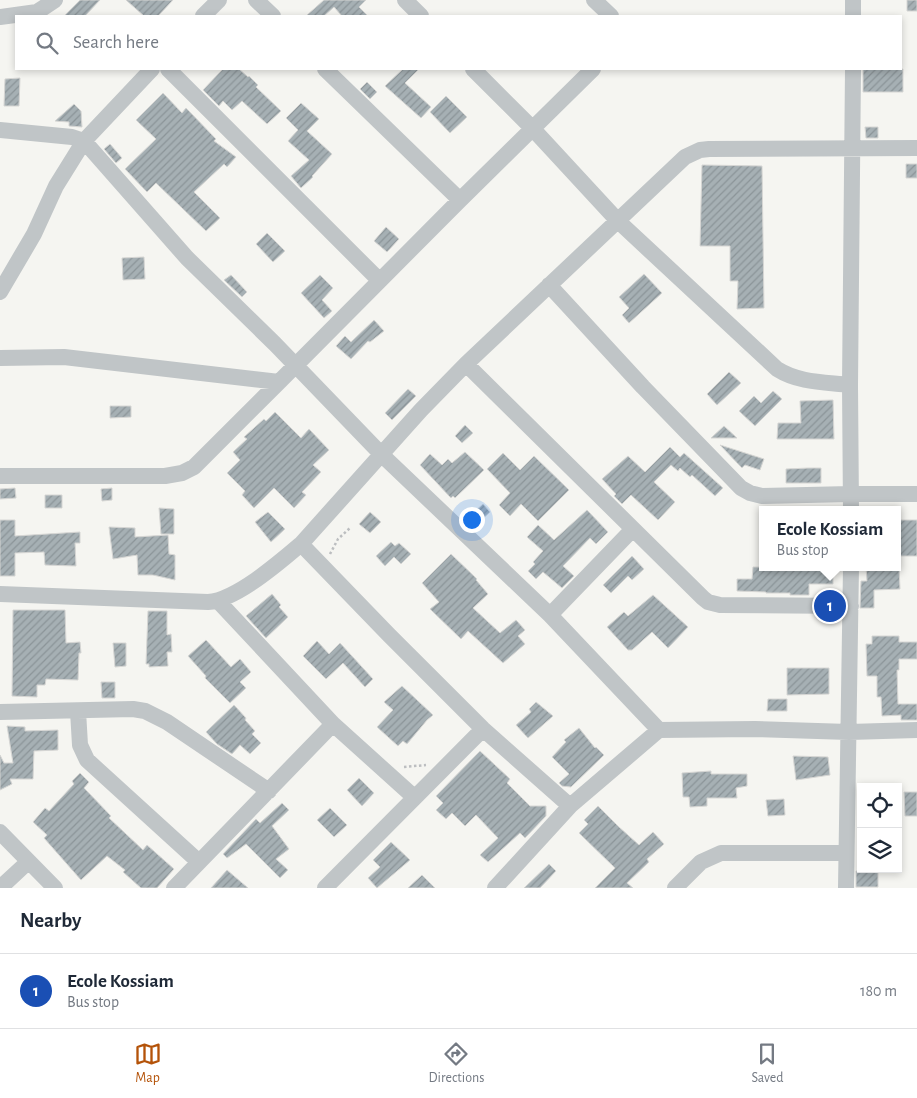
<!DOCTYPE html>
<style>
:root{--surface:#fff;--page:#f2f2f3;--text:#1f2937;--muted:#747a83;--line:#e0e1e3;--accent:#b45309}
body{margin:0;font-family:"Alegreya Sans",sans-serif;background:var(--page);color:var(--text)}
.controls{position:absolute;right:15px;bottom:15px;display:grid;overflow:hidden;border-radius:0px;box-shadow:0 2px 8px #0003}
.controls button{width:45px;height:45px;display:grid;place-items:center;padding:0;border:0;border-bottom:1px solid var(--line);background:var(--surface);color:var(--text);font:25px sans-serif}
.you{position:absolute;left:471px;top:519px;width:18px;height:18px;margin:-12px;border:4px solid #fff;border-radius:50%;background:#1a73e8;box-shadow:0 0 0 8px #1a73e833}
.badge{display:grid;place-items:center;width:32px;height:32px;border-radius:50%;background:var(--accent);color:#fff;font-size:16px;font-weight:700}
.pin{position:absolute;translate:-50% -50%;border:2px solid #fff;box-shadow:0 1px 5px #0006}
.popup{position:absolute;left:759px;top:506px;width:142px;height:65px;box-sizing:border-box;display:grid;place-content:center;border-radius:0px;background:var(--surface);filter:drop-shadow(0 1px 4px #0005);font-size:16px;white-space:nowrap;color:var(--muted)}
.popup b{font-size:19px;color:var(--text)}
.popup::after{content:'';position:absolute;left:50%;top:100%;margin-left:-10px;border:10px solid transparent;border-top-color:var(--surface)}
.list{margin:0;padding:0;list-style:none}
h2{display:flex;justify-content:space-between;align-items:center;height:65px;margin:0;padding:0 20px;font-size:21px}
h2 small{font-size:16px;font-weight:400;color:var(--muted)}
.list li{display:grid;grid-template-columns:32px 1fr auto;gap:15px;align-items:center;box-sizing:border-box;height:75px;padding:0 20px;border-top:1px solid var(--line)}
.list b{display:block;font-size:19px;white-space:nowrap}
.list p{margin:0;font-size:16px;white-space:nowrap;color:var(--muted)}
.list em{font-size:16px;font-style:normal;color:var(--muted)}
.icon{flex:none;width:28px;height:28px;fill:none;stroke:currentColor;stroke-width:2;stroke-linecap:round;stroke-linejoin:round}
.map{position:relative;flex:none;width:917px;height:888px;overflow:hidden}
.search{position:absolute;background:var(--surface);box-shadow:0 2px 8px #0003;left:15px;right:15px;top:15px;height:55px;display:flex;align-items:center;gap:12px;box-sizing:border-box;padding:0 18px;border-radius:0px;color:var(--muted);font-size:19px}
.sheet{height:140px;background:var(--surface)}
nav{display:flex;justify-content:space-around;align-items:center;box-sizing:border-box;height:70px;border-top:1px solid var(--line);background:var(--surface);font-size:14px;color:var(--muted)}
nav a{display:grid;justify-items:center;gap:2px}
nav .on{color:var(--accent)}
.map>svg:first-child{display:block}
</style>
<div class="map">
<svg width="917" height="888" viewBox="0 0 917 888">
<defs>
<pattern id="building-hatch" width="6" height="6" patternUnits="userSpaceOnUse" patternTransform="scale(1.25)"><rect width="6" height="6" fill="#a6b0b4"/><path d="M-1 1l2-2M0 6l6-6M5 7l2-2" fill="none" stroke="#8b9498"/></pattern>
</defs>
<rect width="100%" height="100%" fill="#f5f5f1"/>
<path fill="url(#building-hatch)" stroke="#d6d6d4" d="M80 0H100L85 16H64Z
M126 0H173L158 16H144Z
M324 0H366L359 7 368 16H342L334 7 324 16H306Z
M907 0H917V11H907Z
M223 69H239L248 77 249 76 258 85 256 87 281 111 267 124 242 101 232 110 223 101 219 106 203 90Z
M403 69H419L405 83 431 107 421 118 385 86Z
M863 69H903V92H863Z
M20 78 19 106H4L5 79Z
M367 82 377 92 370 99 360 89Z
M163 93 182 113 186 108 216 139 214 141 236 157 227 167 224 164 194 192 220 218 206 231 156 183 147 192 125 169 156 139 136 120Z
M446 96 467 117 450 133 430 112Z
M301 103 319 119 307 131 332 154 312 176 313 177 301 188 291 176 309 160 288 141 298 130 286 118Z
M74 104 81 111 82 127 69 126V122L55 121Z
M865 127H878V138H866Z
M110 144 122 158 116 163 104 149Z
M906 164H917V178H906Z
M702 165 762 166 764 308 737 309 738 281H730V246H700Z
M386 227 399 239 387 252 374 241Z
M267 233 285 251 273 262 256 244Z
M144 257 145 279 123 280 122 258Z
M644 274 662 293 629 323 622 315 629 308 619 297Z
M231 275 247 292 242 297 224 280Z
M320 275 333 288 322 300 332 311 324 318 301 293Z
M374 320 384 331 370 342 368 341 351 359 336 346 345 336 351 342Z
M729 372 741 383 717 405 707 394Z
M408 389 416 396 392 420 385 413Z
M773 391 782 399 755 426 739 411 754 396 761 403Z
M833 400 834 439H777L778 423H801L800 401Z
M110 406H131V417L110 418Z
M275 412 301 438 309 429 329 450 313 465 321 472 302 492 306 495 294 508 274 488 254 508 242 495 245 491 227 473 240 460 233 452 247 439 244 437 264 419 266 421Z
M465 425 473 433 462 443 455 436Z
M724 426 737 438H711Z
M720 445 764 459 760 470 745 465 742 468Z
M670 447 680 457 684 453 723 488 715 496 692 475 690 477 680 468 678 471 671 465 654 482 675 502 658 520 631 495 622 504 614 496 616 494 602 479 628 456 645 472Z
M465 452 484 470 455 498 453 496 451 498 420 465 430 454 442 465 448 459 452 463Z
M503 453 520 470 534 456 569 490 538 521 521 504 510 516 499 505 510 493 487 469Z
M809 468H821V483H786V469Z
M15 488 16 498 0 499V489Z
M112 488V500L102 501 101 489Z
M45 495H62V508H45Z
M483 504 490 512 478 523 471 515Z
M159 508 174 509V534H161Z
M587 510 608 532 596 544 590 538 563 566 574 576 562 588 543 572 536 579 528 571 535 564 533 562 543 551 527 537 538 525 554 540Z
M268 512 285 529 271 542 255 522Z
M370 512 381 522 370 533 359 524Z
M0 520H15V536L80 532V543H75L76 566 45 565 44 552 15 553V576H0Z
M898 520H917V556H898Z
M109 527 135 528V537L168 535 169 554 175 555V580L153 575H138L137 555 113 559Z
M391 542 395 546 399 543 411 554 401 564 394 557 385 566 376 556Z
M451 554 477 579 476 580 488 594 473 608 500 633 516 620 525 630 518 636 525 644 503 663 468 631 461 639 430 609 439 602 422 583Z
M632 556 644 569 632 580 628 576 611 593 603 585Z
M753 567H833V584H809V595H790V593H766V592L737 591V579H752Z
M866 567H899L900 589 874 590V608H860L861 581H867Z
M272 594 281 605 279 607 288 617 266 638 246 616Z
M653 595 688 627 668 648 652 632 632 650H628L607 627 624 612 628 616Z
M13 610H65L66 643 80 642 81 653H79L78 680 46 679 45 685H37V697L12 696Z
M148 611H167V635L171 634 172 652H167L168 666 149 667V664H146Z
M872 636H899V642H917V659H899V670H897L898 704H917V720H901V715L882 716 881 697H877V676H867L866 644H872Z
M206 640 231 667 240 659 251 672 240 682 246 688 230 703 205 678 206 676 188 656Z
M317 641 329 654 340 643 373 679 365 687 343 663 326 679 303 656Z
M113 643H126V666L115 667Z
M787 668H829V694L787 695Z
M101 682H115V698H102Z
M402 686 433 715 427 720 407 744 403 741 398 746 377 727 393 710 384 702Z
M768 699H787V711H767Z
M536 702 553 716 528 738 516 725 531 712 529 709Z
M234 705 246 718 245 720 255 731 252 734 261 743 250 754 240 745 232 754 217 744 206 732Z
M7 726 25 727V731L58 730V750L34 751 33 779H10L12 784 0 790V755L4 763H13Z
M579 728 595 748 596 747 604 755 571 787 562 786 559 783 569 774 552 757 566 742 564 740Z
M480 751 510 779 507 783 530 806H546V816L525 838 520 833 488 862 480 855 498 838 476 815 465 826 452 813 446 819 436 810 443 803 436 796Z
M793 756 828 757 830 775 796 780Z
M711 771V774H747V786L736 788 737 798H707V806L690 807 689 797H683L682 773Z
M80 773 89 782 84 788 111 816 109 818 143 850 147 845 174 869 157 888H141L123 872 125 870 107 856 81 880 44 838 47 835 33 822 45 808 49 811 74 784 72 781Z
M359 778 374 793 362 806 347 790Z
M904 792H917V816H905Z
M784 799 785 815 768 816 766 800Z
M282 803 289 810 272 826 289 849 276 859 288 870 280 878 246 844 227 858 223 854 256 819 260 823Z
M598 806 619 827 639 845 653 832 664 844 647 859 649 862 627 883 633 888H595L615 868 579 833 588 824 584 820Z
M330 808 347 825 334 837 317 820Z
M391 842 410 860 377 888 368 878 380 867 373 860Z
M549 864 556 871 540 888H524Z
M227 870 248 888H211Z
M856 871H878V887H856Z
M422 875 435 888H408Z"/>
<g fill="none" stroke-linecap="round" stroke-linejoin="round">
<path stroke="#bcbec0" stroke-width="2.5" stroke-dasharray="2.5 2.5" stroke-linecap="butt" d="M330 554 338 539 350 528
M404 767 426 765"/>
<path stroke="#c0c5c7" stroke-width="16" d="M256 0 273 16
M405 0 421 16
M594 0 611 16
M853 0V16
M203 16 219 0
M0 17 37 12 55 0
M168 69 379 280
M325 69 460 200
M473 69 533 129 618 221 777 369C799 383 825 382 850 385
M0 130 72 137 84 141 187 258 275 344 382 455 550 615 659 730
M549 285 643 387 741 488 750 493 762 496 851 494H917
M0 292 34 234 56 186 84 141 152 69
M0 358 64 357 279 382 460 200 593 69
M466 364 703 598 708 602 720 605 851 606
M0 476H165L182 473 194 467 279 382
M851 510 850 385 853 69
M301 544 389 635 483 729 570 806
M0 594 208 602C236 600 280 562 301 544L421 410 466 364 685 157 700 150 709 149 917 148
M218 601 333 724 414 797
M550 615 632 530
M78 711 80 745 87 760 199 862
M0 712 133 709 145 711 167 722 269 791
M0 832 55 888
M0 888 28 862
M174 888 333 724
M325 888 483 729
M495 888 570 806 659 730 755 729 849 732 917 730
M675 888 701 862 721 853H846
M846 888 851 567"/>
</g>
</svg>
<div class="controls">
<button><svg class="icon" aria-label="locate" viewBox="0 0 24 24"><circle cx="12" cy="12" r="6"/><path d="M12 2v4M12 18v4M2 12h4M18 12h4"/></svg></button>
<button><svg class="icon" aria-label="layers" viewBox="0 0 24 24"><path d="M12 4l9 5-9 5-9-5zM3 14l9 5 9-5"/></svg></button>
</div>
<div class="you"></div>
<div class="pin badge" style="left:830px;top:606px;background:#1a4fb4">1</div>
<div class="popup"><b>Ecole Kossiam</b>Bus stop</div>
<div class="search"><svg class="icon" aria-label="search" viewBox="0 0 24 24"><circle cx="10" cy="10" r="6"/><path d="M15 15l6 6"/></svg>Search here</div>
</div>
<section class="sheet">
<h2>Nearby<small></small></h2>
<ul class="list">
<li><span class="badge" style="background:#1a4fb4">1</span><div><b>Ecole Kossiam</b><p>Bus stop</p></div><em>180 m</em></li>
</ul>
</section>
<nav>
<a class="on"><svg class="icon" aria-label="map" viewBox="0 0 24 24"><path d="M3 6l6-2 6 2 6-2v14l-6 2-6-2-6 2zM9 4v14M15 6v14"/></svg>Map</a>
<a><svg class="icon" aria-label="directions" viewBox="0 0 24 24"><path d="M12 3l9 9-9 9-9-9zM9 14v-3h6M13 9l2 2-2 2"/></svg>Directions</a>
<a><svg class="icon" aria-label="saved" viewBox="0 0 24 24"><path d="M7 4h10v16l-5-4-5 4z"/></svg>Saved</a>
</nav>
